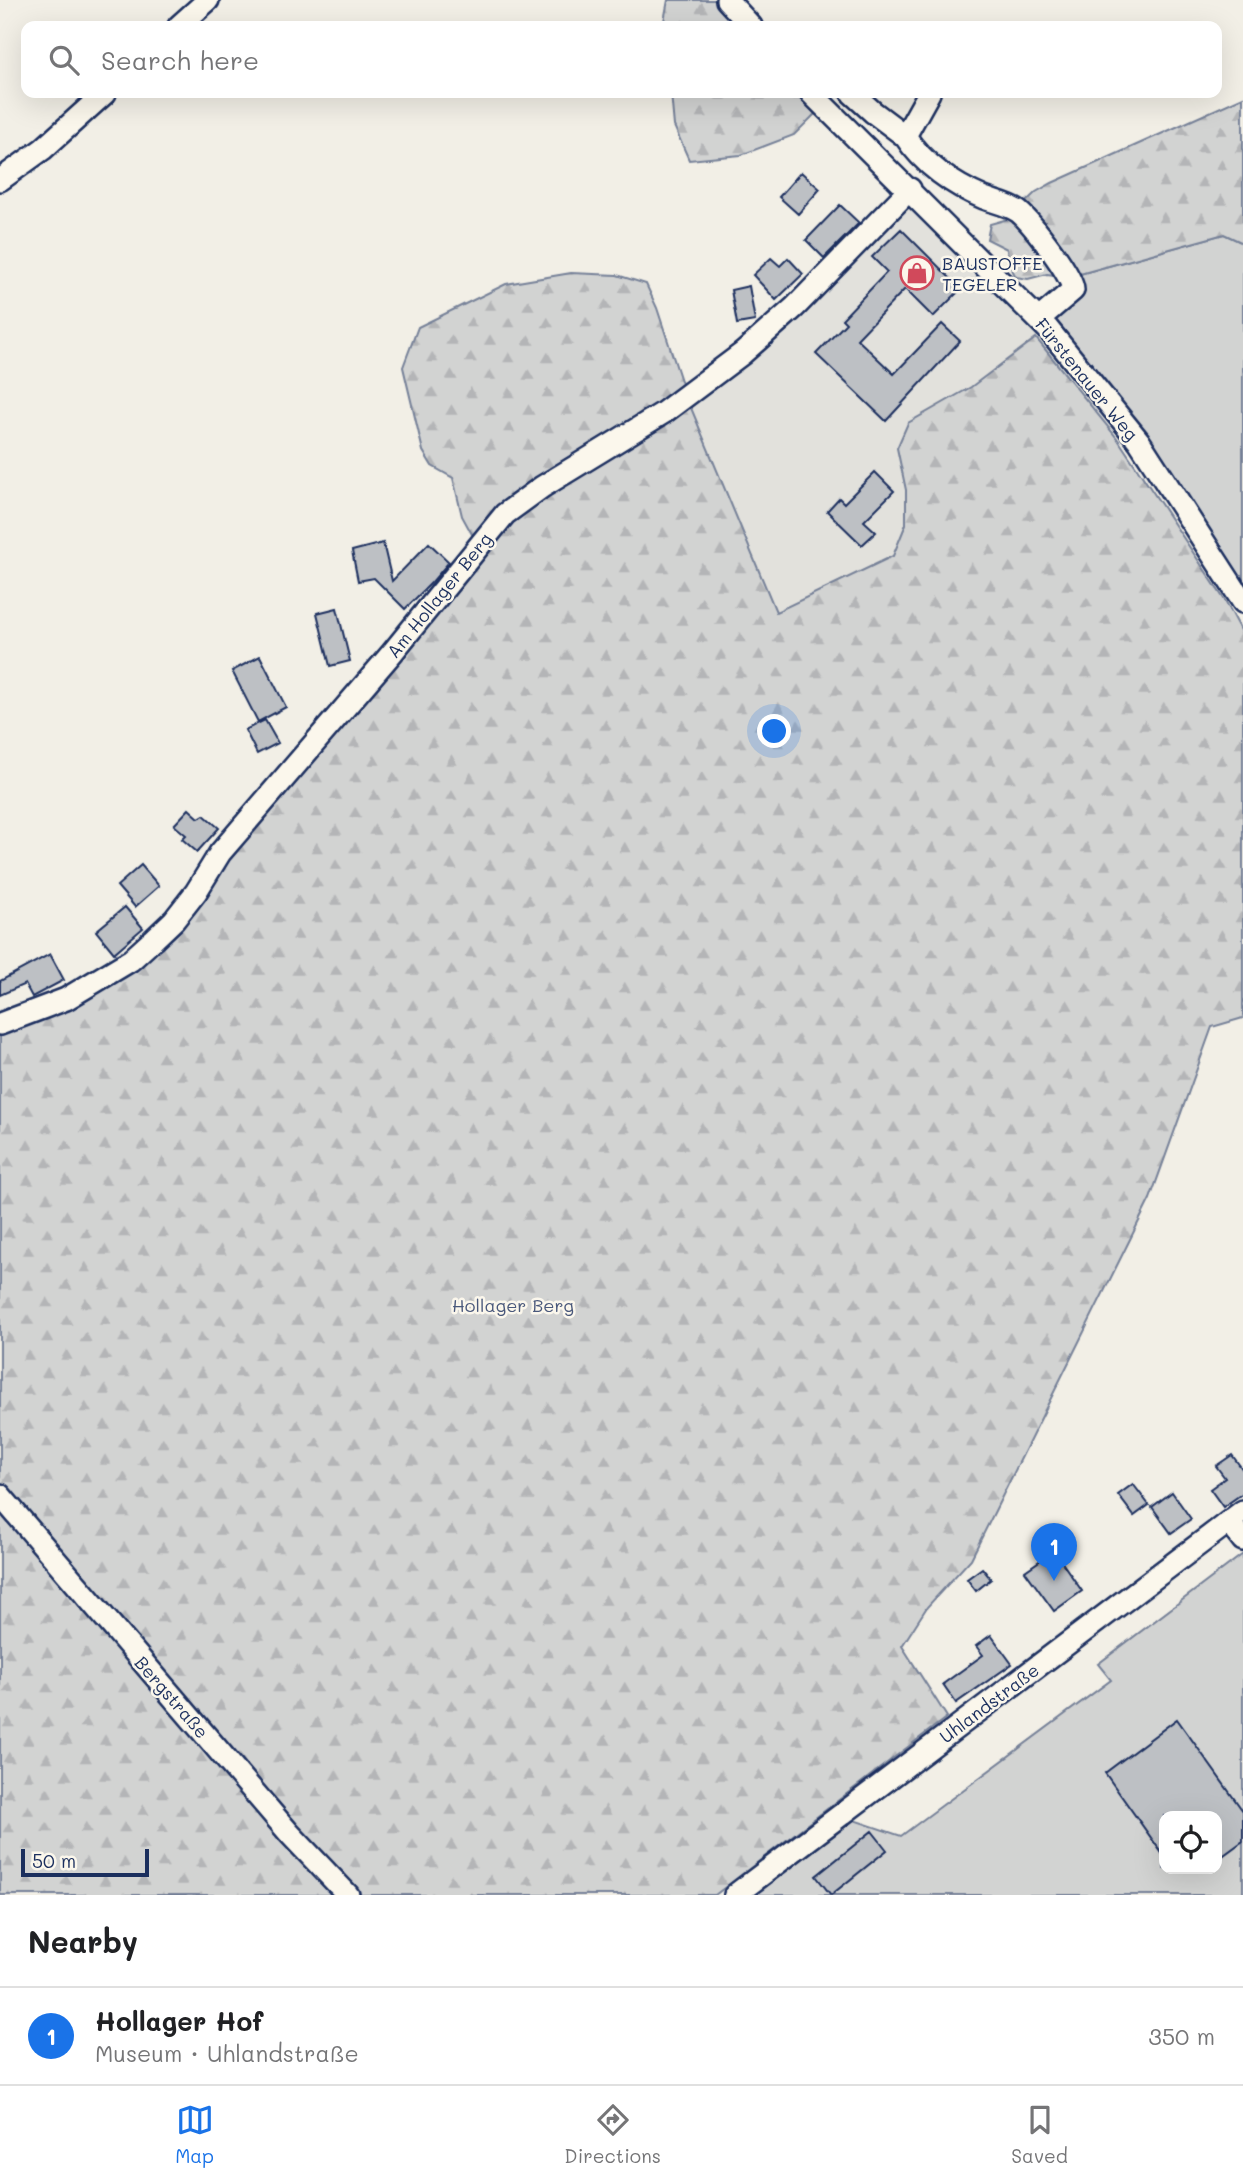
<!DOCTYPE html>
<meta charset="utf-8">
<style>
:root{--surface:#fff;--page:#f6f6f6;--text:#202124;--muted:#757577;--line:#e0e0e0;--accent:#1a73e8}
body{margin:0;font-family:Mali,sans-serif;background:var(--page);color:var(--text)}
.controls{position:absolute;right:21px;bottom:21px;display:grid;overflow:hidden;border-radius:14px;box-shadow:0 7px 28px #0002}
.controls button{width:63px;height:63px;display:grid;place-items:center;padding:0;border:0;border-bottom:2px solid var(--line);background:var(--surface);color:var(--text);font:35px sans-serif}
.scale{position:absolute;left:21px;bottom:18px;width:128px;box-sizing:border-box;padding-left:7px;border:4px solid #1b2f5e;border-top:0;font-size:19px;line-height:24px;white-space:nowrap;color:#1b2f5e;-webkit-text-stroke:5px #fbf7ec;paint-order:stroke}
.you{position:absolute;left:775px;top:732px;width:24px;height:24px;margin:-18px;border:5px solid #fff;border-radius:50%;background:#1a73e8;box-shadow:0 0 0 10px #1a73e833}
.badge{display:grid;place-items:center;width:46px;height:46px;border-radius:50%;background:var(--accent);color:#fff;font-size:23px;font-weight:700}
.pin{position:absolute;translate:-50% -58px;filter:drop-shadow(0 2px 4px #0008)}
.pin::after{content:'';position:absolute;top:37px;width:24px;height:21px;background:inherit;clip-path:polygon(0 0,100% 0,50% 100%)}
.list{margin:0;padding:0;list-style:none}
h2{display:flex;justify-content:space-between;align-items:center;height:91px;margin:0;padding:0 28px;font-size:30px}
h2 small{font-size:23px;font-weight:400;color:var(--muted)}
.list li{display:grid;grid-template-columns:46px 1fr auto;gap:21px;align-items:center;box-sizing:border-box;height:98px;padding:0 28px;border-top:2px solid var(--line)}
.list b{display:block;font-size:26px;white-space:nowrap}
.list p{margin:0;font-size:23px;white-space:nowrap;color:var(--muted)}
.list em{font-size:23px;font-style:normal;color:var(--muted)}
.icon{flex:none;width:38px;height:38px;fill:none;stroke:currentColor;stroke-width:2;stroke-linecap:round;stroke-linejoin:round}
.map{position:relative;flex:none;width:1243px;height:1895px;overflow:hidden}
.search{position:absolute;background:var(--surface);box-shadow:0 7px 28px #0002;left:21px;right:21px;top:21px;height:77px;display:flex;align-items:center;gap:18px;box-sizing:border-box;padding:0 24px;border-radius:14px;color:var(--muted);font-size:26px}
.sheet{height:189px;background:var(--surface)}
nav{display:flex;justify-content:space-around;align-items:center;box-sizing:border-box;height:98px;border-top:2px solid var(--line);background:var(--surface);font-size:19px;color:var(--muted)}
nav a{display:grid;justify-items:center;gap:4px}
nav .on{color:var(--accent)}
.map>svg:first-child{display:block}
</style>
<div class="map">
<svg width="1243" height="1895" viewBox="0 0 1243 1895">
<defs>
<pattern id="forest-firs" width="22" height="20" patternUnits="userSpaceOnUse" patternTransform="scale(1.75)"><rect width="22" height="20" fill="#d2d3d2"/><path d="M5 1l3.5 6h-7zM16 11l3.5 6h-7z" fill="#b4b5b7"/></pattern>
</defs>
<rect width="100%" height="100%" fill="#f2efe6"/>
<filter id="ink" filterUnits="userSpaceOnUse"><feTurbulence type="fractalNoise" baseFrequency=".0143" numOctaves="2"/><feDisplacementMap in="SourceGraphic" scale="14" xChannelSelector="R" yChannelSelector="G"/><feConvolveMatrix kernelMatrix="1 2 1 2 8 2 1 2 1" color-interpolation-filters="sRGB"/></filter>
<g filter="url(#ink)">
<path fill="#e2e1dc" d="M910 189 1048 329 971 387 908 423 897 448 906 490V524L893 556 775 612 686 396Z"/>
<path fill="#d2d3d2" stroke="#768198" stroke-width="2" fill-rule="evenodd" d="M1224 234 1243 243V602L1048 329 1069 277Z
M1243 1554V1895H755L854 1820 901 1836 1111 1680 1098 1664ZM1164 1816H1217V1869H1164Z"/>
<path fill="url(#forest-firs)" stroke="#768198" stroke-width="2" d="M668 0H727L751 26H663Z
M671 93H811L823 106 794 135 741 155 689 160 674 126Z
M1243 97V243L1224 234 1069 277 1047 274 1028 279 1016 277 1008 262 1007 249 987 239 990 224 1008 219 1036 192 1052 183Z
M571 273 617 275 646 284 657 308 686 396 776 612 893 556 906 524V490L897 448 908 423 971 387 1036 338 1117 438 1226 602 1243 634V1018L1212 1027 1150 1199 971 1559 927 1607 902 1646 947 1717 715 1895H0V1023L131 960 479 547 462 516 453 478 432 466 423 451 403 367 418 327 506 284Z"/>
<path fill="#bdc0c4" stroke="#1b2f5e" stroke-width="2" d="M801 172 820 189 798 214 779 197Z
M840 205 859 223 824 258 806 240Z
M901 229 961 289 933 317 905 289 857 339 894 374 942 324 960 341 886 421 816 354 846 323 842 319 887 272 872 257Z
M771 258 780 266 788 258 803 274 776 300 753 275Z
M749 286 755 321 737 324 731 290Z
M875 472 894 491 864 521 876 532 862 545 827 511 839 498 844 503Z
M383 543 392 581 429 543 449 562 432 582 405 609 374 578 358 581 352 551Z
M337 608 350 661 330 666 317 613Z
M260 656 286 707 258 722 232 671Z
M265 720 278 743 257 754 245 730Z
M189 809 199 818 204 815 219 828 197 852 182 839 186 835 174 825Z
M141 865 159 886 135 907 117 886Z
M125 907 143 928 114 953 96 931Z
M50 954 64 980 32 997 25 984 0 995V981Z
M1232 1455 1243 1470V1493L1223 1507 1210 1489 1225 1478 1216 1466Z
M1133 1484 1149 1505 1134 1516 1118 1495Z
M1172 1492 1191 1519 1171 1533 1152 1507Z
M1054 1551 1082 1591 1054 1611 1025 1571Z
M982 1568 991 1579 976 1591 967 1579Z
M991 1635 1012 1664 956 1703 943 1684 983 1655 976 1646Z
M1177 1719 1243 1811V1841L1217 1860V1816H1164V1856L1105 1773Z
M872 1831 887 1850 831 1895 816 1876Z"/>
<g fill="none" stroke-linecap="round" stroke-linejoin="round">
<defs>
<path id="minor" d="M727 0 751 26
M179 26 208 0
M811 93 1048 329 1139 441 1243 602
M852 93 873 112 905 136
M929 93 905 136C923 164 953 185 984 198 994 202 1010 205 1019 212 1031 222 1074 277 1073 290L1039 319
M0 180 43 149 105 93
M0 1024 66 999 131 960 153 940 174 920 196 892 220 853 392 653 505 514 542 487 663 413 743 353 795 307 910 189
M0 1495 290 1834 348 1895
M1229 1522 1243 1540
M735 1895 1243 1511"/>
</defs>
<use href="#minor" stroke="#1b2f5e" stroke-width="26"/>
<use href="#minor" stroke="#fbf7ec" stroke-width="21"/>
</g>
</g>
<defs>
<symbol id="shop-ring" viewBox="-11 -11 22 22"><circle r="9.5" fill="#fbf7ec" stroke="#d1495b" stroke-width="1.5"/><path d="M-5-2.5h2.3a2.7 3.5 0 0 1 5.4 0H5L5.5 6h-11ZM-1.5-2.5h3a1.5 2.3 0 0 0-3 0Z" fill="#d1495b"/></symbol>
</defs>
<g fill-rule="evenodd">
<use href="#shop-ring" x="898" y="254" width="38" height="38"/>
</g>
<g text-anchor="middle" dominant-baseline="central" stroke-width="5" stroke-linejoin="round" paint-order="stroke">
<g font-size="18" fill="#1b2f5e" stroke="#fbf7ec" text-anchor="start">
<text x="942" y="263">BAUSTOFFE<tspan x="942" dy="21">TEGELER</tspan></text>
</g>
<g font-size="18" fill="#1b2f5e" stroke="#fbf7ec">
<text transform="translate(1087 379) rotate(51)">Fürstenauer Weg</text>
<text transform="translate(439 595) rotate(-51)">Am Hollager Berg</text>
<text transform="translate(172 1697) rotate(49)">Bergstraße</text>
<text transform="translate(989 1703) rotate(-37)">Uhlandstraße</text>
</g>
<g font-size="18" fill="#49587b" stroke="#fbf7ec">
<text x="513" y="1305">Hollager Berg</text>
</g>
</g>
</svg>
<div class="controls">
<button><svg class="icon" aria-label="locate" viewBox="0 0 24 24"><circle cx="12" cy="12" r="6"/><path d="M12 2v4M12 18v4M2 12h4M18 12h4"/></svg></button>
</div>
<div class="scale">50 m</div>
<div class="you"></div>
<div class="pin badge" style="left:1054px;top:1581px">1</div>
<div class="search"><svg class="icon" aria-label="search" viewBox="0 0 24 24"><circle cx="10" cy="10" r="6"/><path d="M15 15l6 6"/></svg>Search here</div>
</div>
<section class="sheet">
<h2>Nearby<small></small></h2>
<ul class="list">
<li><span class="badge">1</span><div><b>Hollager Hof</b><p>Museum · Uhlandstraße</p></div><em>350 m</em></li>
</ul>
</section>
<nav>
<a class="on"><svg class="icon" aria-label="map" viewBox="0 0 24 24"><path d="M3 6l6-2 6 2 6-2v14l-6 2-6-2-6 2zM9 4v14M15 6v14"/></svg>Map</a>
<a><svg class="icon" aria-label="directions" viewBox="0 0 24 24"><path d="M12 3l9 9-9 9-9-9zM9 14v-3h6M13 9l2 2-2 2"/></svg>Directions</a>
<a><svg class="icon" aria-label="saved" viewBox="0 0 24 24"><path d="M7 4h10v16l-5-4-5 4z"/></svg>Saved</a>
</nav>
